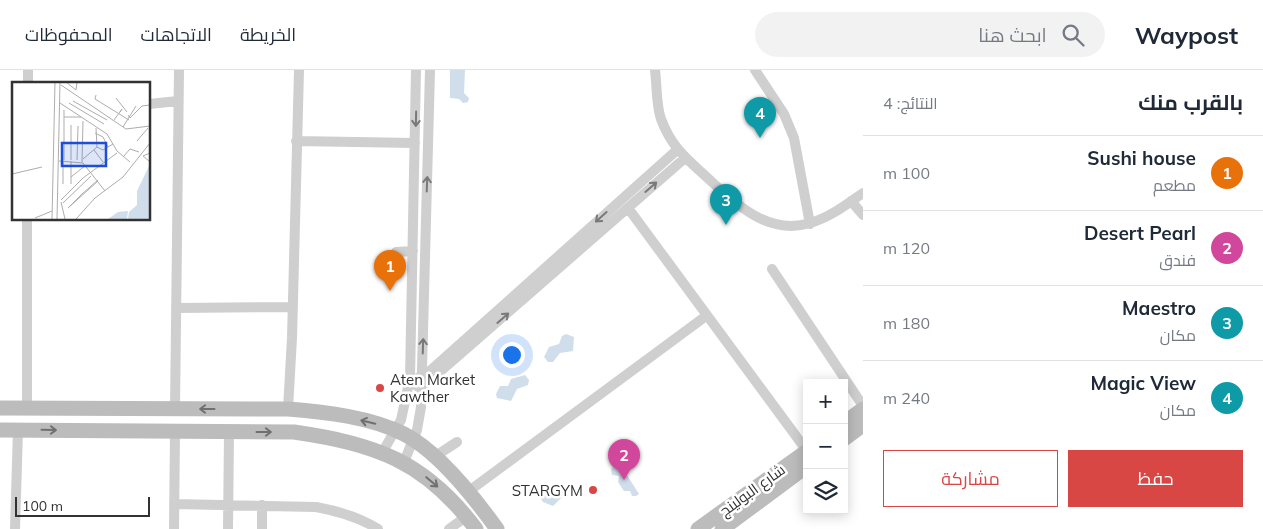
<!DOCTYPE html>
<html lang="ar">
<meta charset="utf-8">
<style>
:root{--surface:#fff;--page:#f2f2f3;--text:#1f2937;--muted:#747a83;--line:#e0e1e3;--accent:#d94744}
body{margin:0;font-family:Mulish,Cairo,sans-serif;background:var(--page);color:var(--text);direction:rtl}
.controls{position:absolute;right:15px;bottom:15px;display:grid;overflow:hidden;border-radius:0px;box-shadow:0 2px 12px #0003}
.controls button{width:45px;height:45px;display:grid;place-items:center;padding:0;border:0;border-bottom:1px solid var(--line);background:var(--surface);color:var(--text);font:25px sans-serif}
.scale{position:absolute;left:15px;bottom:12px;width:135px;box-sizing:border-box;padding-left:5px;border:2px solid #323232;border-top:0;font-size:14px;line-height:18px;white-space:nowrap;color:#323232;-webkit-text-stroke:4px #fff;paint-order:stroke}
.you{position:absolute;left:511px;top:284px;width:18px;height:18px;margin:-12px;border:4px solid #fff;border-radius:50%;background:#1a73e8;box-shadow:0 0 0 8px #1a73e833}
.badge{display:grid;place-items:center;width:32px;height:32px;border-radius:50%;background:var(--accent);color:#fff;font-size:16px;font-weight:700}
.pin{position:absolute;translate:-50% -41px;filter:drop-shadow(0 1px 2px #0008)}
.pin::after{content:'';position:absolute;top:26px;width:18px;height:15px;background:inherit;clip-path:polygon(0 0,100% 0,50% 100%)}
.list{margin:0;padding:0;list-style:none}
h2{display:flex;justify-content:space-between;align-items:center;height:65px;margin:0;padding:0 20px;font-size:21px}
h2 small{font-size:16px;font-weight:400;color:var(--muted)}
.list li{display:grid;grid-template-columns:32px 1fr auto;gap:15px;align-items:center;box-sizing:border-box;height:75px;padding:0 20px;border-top:1px solid var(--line)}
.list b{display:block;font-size:19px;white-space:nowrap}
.list p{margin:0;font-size:16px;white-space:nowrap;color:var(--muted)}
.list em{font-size:16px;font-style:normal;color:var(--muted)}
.actions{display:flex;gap:10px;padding:15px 20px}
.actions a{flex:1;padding:11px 0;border:1px solid var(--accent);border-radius:0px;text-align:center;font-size:18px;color:var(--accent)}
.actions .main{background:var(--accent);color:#fff}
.icon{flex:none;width:28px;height:28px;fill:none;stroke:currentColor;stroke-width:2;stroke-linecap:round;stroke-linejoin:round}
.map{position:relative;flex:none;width:863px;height:459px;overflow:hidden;direction:ltr}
header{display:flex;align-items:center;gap:30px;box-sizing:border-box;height:70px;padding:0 25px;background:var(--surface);border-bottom:1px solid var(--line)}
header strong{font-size:24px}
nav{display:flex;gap:28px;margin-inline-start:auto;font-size:18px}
.search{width:350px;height:45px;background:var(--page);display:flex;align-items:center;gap:12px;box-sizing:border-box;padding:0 18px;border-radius:28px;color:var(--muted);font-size:19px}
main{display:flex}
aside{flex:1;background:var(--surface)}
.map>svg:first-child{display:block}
</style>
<header>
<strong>Waypost</strong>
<div class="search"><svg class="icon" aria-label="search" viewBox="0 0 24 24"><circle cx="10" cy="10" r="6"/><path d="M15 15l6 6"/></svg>ابحث هنا</div>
<nav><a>الخريطة</a><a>الاتجاهات</a><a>المحفوظات</a></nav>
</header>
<main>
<aside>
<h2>بالقرب منك<small>النتائج: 4</small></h2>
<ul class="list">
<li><span class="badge" style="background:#e8710a">1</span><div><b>Sushi house</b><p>مطعم</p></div><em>100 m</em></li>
<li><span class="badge" style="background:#d1479c">2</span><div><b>Desert Pearl</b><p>فندق</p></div><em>120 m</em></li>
<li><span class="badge" style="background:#0f9aa8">3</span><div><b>Maestro</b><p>مكان</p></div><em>180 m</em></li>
<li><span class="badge" style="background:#0f9aa8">4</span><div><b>Magic View</b><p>مكان</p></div><em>240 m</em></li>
</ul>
<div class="actions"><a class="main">حفظ</a><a>مشاركة</a></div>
</aside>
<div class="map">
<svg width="863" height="459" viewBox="0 0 863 459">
<rect width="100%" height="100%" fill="#fff"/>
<path fill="#d0deeb" d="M450 0H465L464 23 469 28 468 32 463 33 459 29 450 28Z
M566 264 574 267 573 281 560 283 553 292H548L544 287 549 277 559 274 562 266Z
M525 305 529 310 528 315 517 319 511 331 497 328 496 324 500 316H508L511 309Z
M617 394H620L639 424 636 426H632L630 421H624L618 412 619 406 612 405 611 399Z
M561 416 566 423 553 436 543 432 541 429C547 421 555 422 561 416Z"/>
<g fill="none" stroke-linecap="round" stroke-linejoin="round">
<path stroke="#cfcfcf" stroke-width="10" d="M655 0C657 15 656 35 661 49 673 81 690 91 713 113 740 138 771 165 810 153 829 148 847 134 863 123
M755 0 784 44 794 68 810 154
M28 14V0
M149 34 178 31
M296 71 415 73
M851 131 863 145
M628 138 807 381
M27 149V337
M396 182 413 181
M772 199 863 336
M176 238 293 237
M419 307 431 300 677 80
M417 316 427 313 685 88
M175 339 179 0
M288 339 292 268 299 0
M382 383 401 350 410 308 416 0
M434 387 457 372
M404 392 417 360 421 337 430 0
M469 421 706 246
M174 434 316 437C338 441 359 447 378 459
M15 459 18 360
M174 459 175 362
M228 459 229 362
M262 459V435
M449 459 467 446"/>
<path stroke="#bcbcbc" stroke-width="15" d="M0 338 288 339C326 342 370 347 404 364 439 382 474 427 497 459
M844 353 863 339
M0 360 294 362C376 374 425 391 476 459
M844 369 863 355
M698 459 807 381
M722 459 807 396"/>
</g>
<defs><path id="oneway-shaft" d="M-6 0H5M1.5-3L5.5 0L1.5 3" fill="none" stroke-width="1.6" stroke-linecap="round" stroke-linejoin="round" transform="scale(1.25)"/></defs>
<g stroke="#797979">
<use href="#oneway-shaft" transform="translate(416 49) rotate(91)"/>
<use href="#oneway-shaft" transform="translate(427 114) rotate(-88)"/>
<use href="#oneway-shaft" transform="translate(651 117) rotate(-41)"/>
<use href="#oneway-shaft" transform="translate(601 147) rotate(138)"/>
<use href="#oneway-shaft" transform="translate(503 248) rotate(-41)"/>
<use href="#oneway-shaft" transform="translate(423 276) rotate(-88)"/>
</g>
<g stroke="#707070">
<use href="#oneway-shaft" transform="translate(207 339) rotate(-180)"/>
<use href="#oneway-shaft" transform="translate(368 352) rotate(-167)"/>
<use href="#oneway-shaft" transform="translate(49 360) rotate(1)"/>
<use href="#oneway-shaft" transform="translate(264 362)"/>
<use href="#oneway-shaft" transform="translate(432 412) rotate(40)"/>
</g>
<g fill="#d94744" stroke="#fff" stroke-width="2">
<circle cx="380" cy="318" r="5"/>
<circle cx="593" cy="420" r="5"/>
</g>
<g text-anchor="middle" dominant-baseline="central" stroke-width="5" stroke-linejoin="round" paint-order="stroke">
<g font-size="15" fill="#323232" stroke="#fff" text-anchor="start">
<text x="390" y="309">Aten Market<tspan x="390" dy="17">Kawther</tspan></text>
<text x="583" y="420" text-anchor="end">STARGYM</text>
</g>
<g font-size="15" fill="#323232" stroke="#fff">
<text transform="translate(752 420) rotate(-36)">شارع البولينج</text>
</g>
</g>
<g transform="translate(12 12)">
<rect width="138" height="138" fill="#fff"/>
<path d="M137 84V137H116L117 130 125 123V109ZM116 129 115 137H96L106 130Z" fill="#d0deeb"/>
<path fill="none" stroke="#adadad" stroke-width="1" d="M54 0 64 8 65 0M49 3 114 47 138 44M84 13 83 17 117 38M104 16 115 30M61 19 95 38M48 21 95 52 105 69 118 80M57 21 92 42M116 33 118 36 130 24 138 23M52 35H69M102 38 110 27 108 30M111 45 124 24M84 46 85 65 91 68 101 62M83 51 91 55 96 65M125 59 136 46M82 68 91 80M111 75 118 67 127 70M71 77 85 65M52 78V28M59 78V43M65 78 66 44M47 79 71 81 93 109M137 79 131 74 138 71M70 80 71 39M0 92 30 85M59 95 74 83M86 98 70 112 56 126 86 99M51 102V79M59 102V79M49 118 71 96 105 71M49 120 53 137M51 121 79 94M23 136 40 129M40 137 43 0M45 137 48 0M64 137 83 116 111 95 138 61"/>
<path fill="#1d4ed8" fill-opacity="0.15" stroke="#1d4ed8" stroke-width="2.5" d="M50 61H94V84H50Z"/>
<rect width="138" height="138" fill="none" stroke="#323232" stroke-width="2.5"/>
</g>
</svg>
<div class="controls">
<button>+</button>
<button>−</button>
<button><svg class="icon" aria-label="layers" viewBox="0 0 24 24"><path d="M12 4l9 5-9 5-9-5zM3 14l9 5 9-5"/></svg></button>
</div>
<div class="scale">100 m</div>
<div class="you"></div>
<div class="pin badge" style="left:390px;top:221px;background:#e8710a">1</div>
<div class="pin badge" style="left:624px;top:410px;background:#d1479c">2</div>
<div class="pin badge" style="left:726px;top:155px;background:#0f9aa8">3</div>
<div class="pin badge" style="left:760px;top:68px;background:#0f9aa8">4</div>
</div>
</main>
